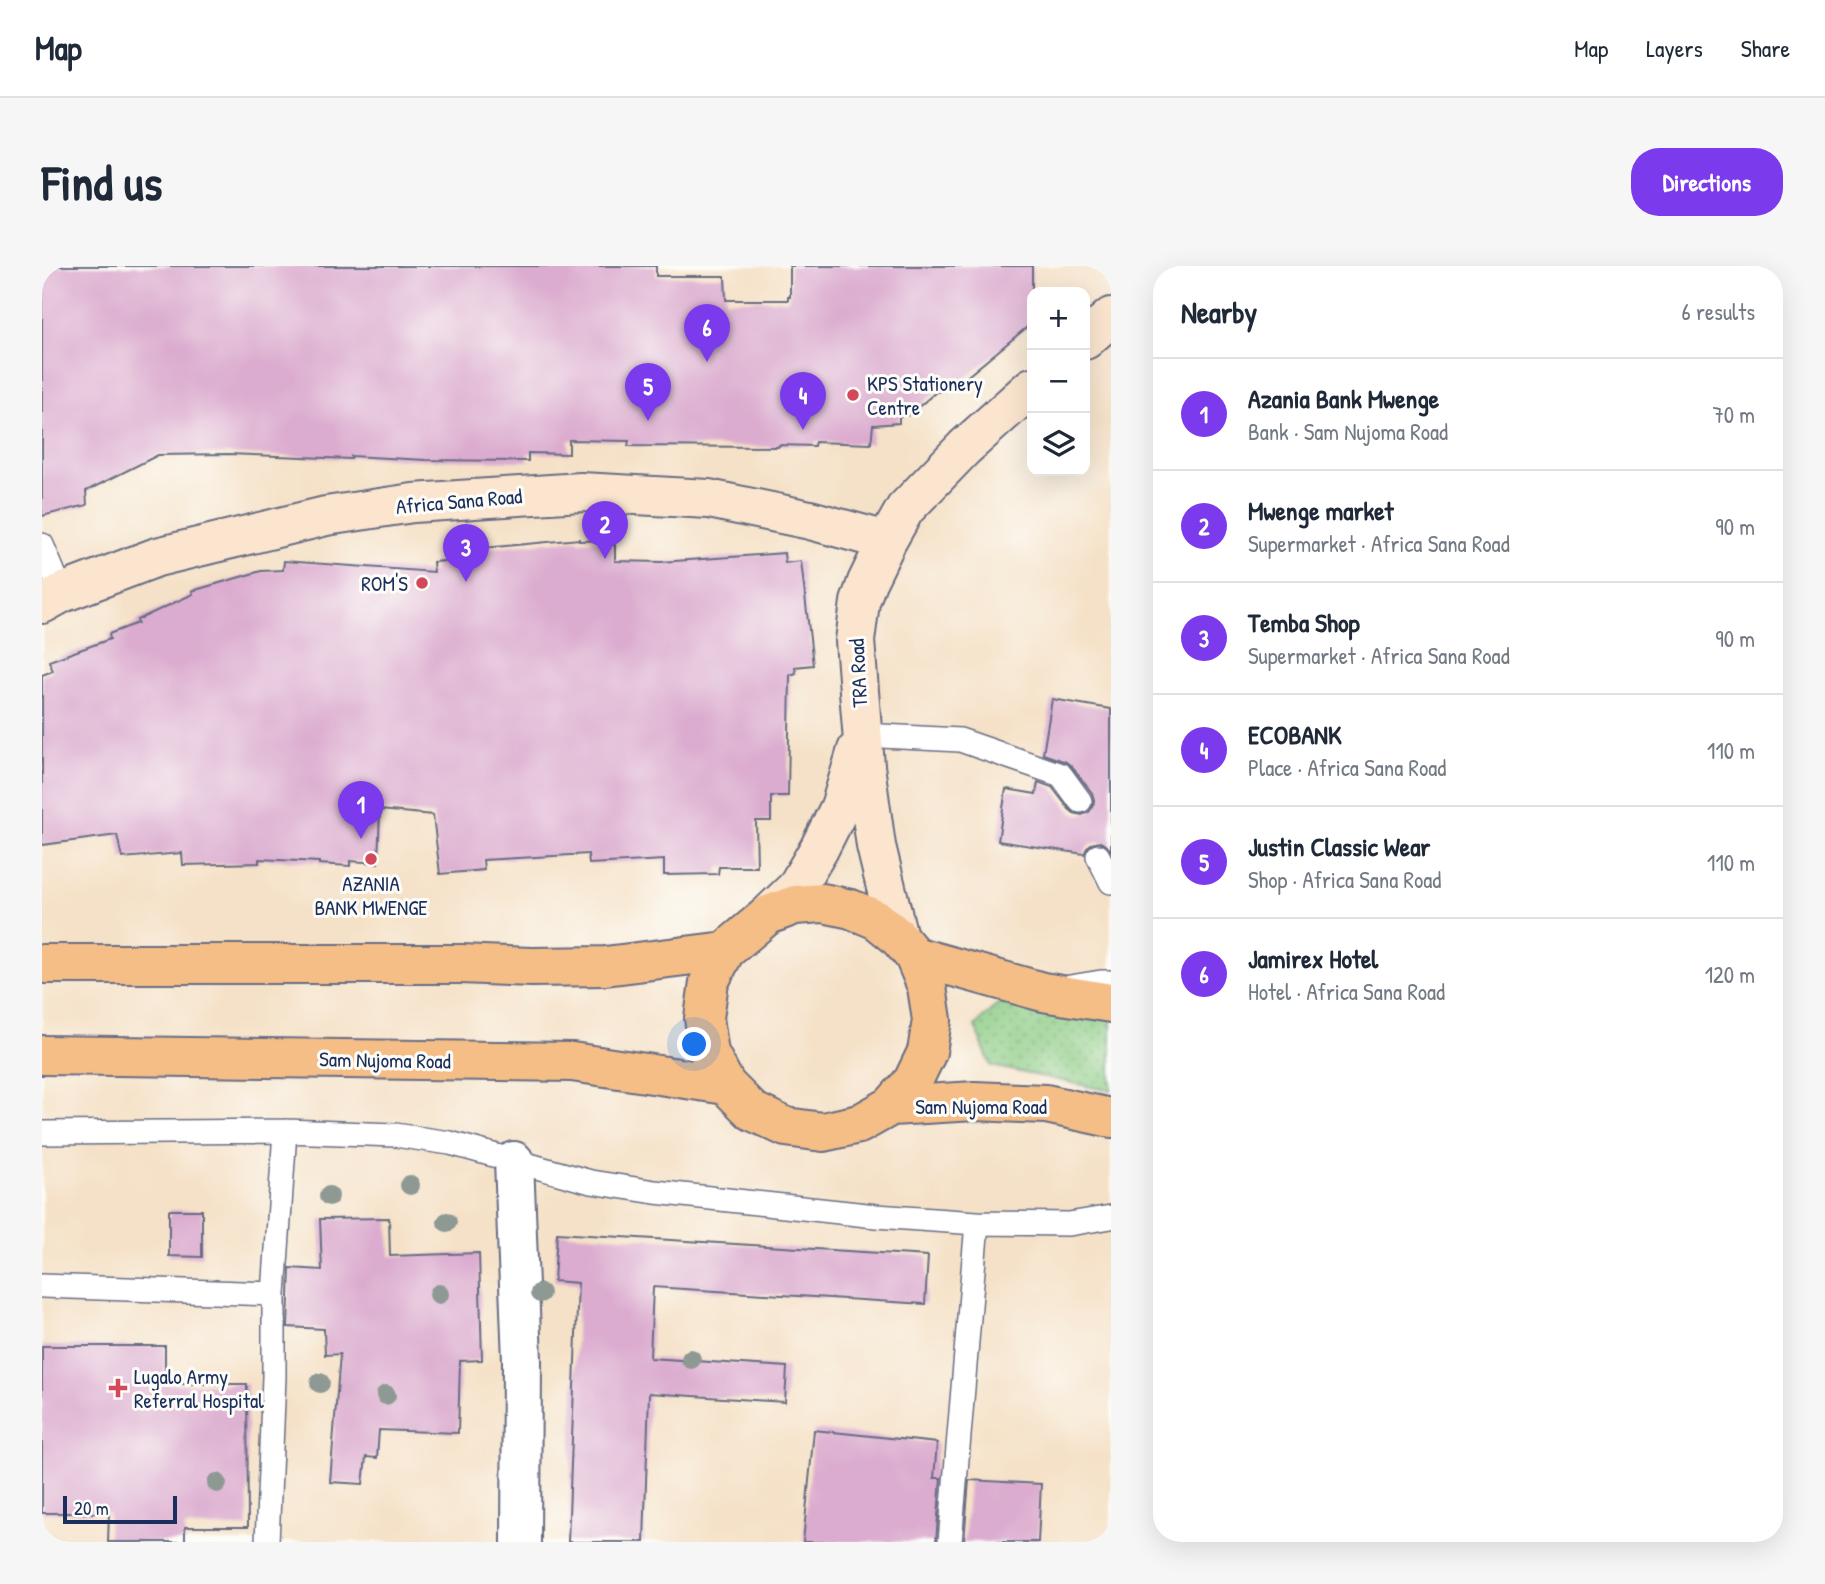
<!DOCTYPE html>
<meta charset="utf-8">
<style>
:root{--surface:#fff;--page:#f6f6f7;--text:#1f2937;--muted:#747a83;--line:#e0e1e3;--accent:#7c3aed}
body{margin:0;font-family:"Patrick Hand",sans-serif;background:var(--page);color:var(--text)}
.controls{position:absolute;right:21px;top:21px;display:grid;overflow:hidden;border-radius:14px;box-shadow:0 7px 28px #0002}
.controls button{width:63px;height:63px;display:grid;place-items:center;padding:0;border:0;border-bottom:2px solid var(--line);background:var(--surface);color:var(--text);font:35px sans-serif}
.scale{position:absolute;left:21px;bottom:18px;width:114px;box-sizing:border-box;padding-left:7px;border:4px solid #1b2f5e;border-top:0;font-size:19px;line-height:24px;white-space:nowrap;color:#1b2f5e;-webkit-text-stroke:5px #fdfcf7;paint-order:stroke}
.you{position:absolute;left:653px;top:779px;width:24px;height:24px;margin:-18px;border:5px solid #fff;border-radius:50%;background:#1a73e8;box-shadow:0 0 0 10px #1a73e833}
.badge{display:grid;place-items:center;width:46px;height:46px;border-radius:50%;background:var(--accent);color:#fff;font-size:23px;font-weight:700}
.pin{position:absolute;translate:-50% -58px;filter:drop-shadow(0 2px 4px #0008)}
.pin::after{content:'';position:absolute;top:37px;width:24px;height:21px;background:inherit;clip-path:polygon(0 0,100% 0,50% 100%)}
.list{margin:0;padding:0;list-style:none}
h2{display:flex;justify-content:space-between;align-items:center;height:91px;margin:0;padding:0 28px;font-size:30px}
h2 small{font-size:23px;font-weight:400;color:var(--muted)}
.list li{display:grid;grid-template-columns:46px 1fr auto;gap:21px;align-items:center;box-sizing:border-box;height:112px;padding:0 28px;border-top:2px solid var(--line)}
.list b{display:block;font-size:26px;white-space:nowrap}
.list p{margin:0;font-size:23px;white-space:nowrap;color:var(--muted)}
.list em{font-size:23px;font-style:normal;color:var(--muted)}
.icon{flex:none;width:38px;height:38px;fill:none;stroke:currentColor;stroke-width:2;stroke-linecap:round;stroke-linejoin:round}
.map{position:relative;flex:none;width:1069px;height:1276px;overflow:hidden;border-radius:28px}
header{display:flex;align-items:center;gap:42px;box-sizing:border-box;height:98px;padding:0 35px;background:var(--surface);border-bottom:2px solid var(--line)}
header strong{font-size:33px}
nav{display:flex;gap:38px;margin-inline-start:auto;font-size:24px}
.intro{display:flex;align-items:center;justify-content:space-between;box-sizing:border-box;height:168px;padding:0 42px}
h1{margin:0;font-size:49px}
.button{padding:18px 32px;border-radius:28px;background:var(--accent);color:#fff;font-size:24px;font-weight:700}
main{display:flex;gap:42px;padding:0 42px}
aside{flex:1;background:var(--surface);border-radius:28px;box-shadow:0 7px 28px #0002}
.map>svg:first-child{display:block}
</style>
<header>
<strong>Map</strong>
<nav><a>Map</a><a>Layers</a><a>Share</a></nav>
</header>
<div class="intro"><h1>Find us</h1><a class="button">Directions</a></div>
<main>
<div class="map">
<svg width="1069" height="1276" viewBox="0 0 1069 1276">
<defs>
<pattern id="green-dots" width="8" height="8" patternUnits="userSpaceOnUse" patternTransform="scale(1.75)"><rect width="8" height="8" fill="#8acb83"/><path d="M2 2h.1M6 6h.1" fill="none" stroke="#70a56e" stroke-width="1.8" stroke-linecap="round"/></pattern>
</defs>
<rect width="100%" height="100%" fill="#fdfcf7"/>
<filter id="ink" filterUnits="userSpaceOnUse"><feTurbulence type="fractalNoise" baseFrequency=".0143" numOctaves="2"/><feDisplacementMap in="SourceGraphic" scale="14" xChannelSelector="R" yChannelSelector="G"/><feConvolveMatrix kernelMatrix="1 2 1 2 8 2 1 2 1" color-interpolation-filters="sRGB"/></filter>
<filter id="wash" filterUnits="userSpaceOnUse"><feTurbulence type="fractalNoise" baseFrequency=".00686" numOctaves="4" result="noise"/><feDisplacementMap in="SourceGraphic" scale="28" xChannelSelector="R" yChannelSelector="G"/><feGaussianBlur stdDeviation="1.57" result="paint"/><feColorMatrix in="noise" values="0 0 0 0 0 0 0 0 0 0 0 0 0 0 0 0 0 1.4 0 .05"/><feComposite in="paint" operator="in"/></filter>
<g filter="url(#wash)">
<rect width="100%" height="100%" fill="#f5e1c7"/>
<path fill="url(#green-dots)" stroke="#527d70" stroke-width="2" d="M965 729 1069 751V825L949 800 933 760Z"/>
<g id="blocks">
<path fill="#dbaccf" d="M0 0H614V10H683L684 34H746V31H748V0H990V57L910 123 894 126 867 149 857 151V157L831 159 829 178 773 176 772 180 737 179 736 181 586 180 587 175 527 174V188L486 187V195L384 194 309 190V193L187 188 116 189 44 225 45 239 0 250Z
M537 273V275L566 274V278L573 279V295L619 296 742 287 743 297 759 295 771 399 753 401 754 408H748L746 530H729V555H714L715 601H677L676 608 622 609V594L547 598 546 588 441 594 442 604 398 608 391 549 338 544 336 597 308 595V600L277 598V596L217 593V597L141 599 140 587 80 592 75 569 0 579V409L11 405 7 395 68 373 67 368 96 357 95 354 151 328 150 325 219 305 241 304 242 295 392 306 391 296 434 293 433 283Z
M1010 433 1069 443V585L1064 579 1058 576 1049 578 1045 582 1042 588 956 575 964 523 994 528 996 516 1010 521 1027 543 1032 547 1040 549 1047 546 1051 540 1052 534 1050 527 1030 501 1024 496 1001 488Z
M127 944H160V991L127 990Z
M347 952 348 990 437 987 440 1094 418 1095 416 1167 337 1164 335 1192 324 1191 321 1218 288 1216 298 1088 283 1089 282 1063 246 1061 248 1002 280 1004 278 953Z
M515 967 886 990 883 1038 611 1021 608 1092 745 1101 743 1136 607 1127 602 1276H526L536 1017 512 1015Z
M0 1080H123V1118H205L206 1261H143V1276H66L67 1247H0Z
M772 1164 895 1177 892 1212H899L894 1276H761Z
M927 1214 999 1218 996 1276H922Z"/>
</g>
</g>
<g filter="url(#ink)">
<use href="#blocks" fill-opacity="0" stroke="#676d83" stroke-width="2"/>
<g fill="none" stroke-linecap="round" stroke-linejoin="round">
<defs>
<path id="lane" d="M0 279 20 327
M820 469 918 474 1019 509 1038 535
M1056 590 1069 616
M1028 721 1059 716H1069
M0 867 243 865 353 869 408 877 549 916 613 926 834 950 935 957 1027 958 1069 951
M0 1020 232 1028
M225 1276 232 1111V1028L243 865
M908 1276 935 957"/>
<path id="street" d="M472 895 480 1094 479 1276"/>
<path id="secondary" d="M1043 74 1069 51
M0 338 20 327 115 291 284 250 371 237 539 226 667 233 768 254 845 275
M726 649 754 622 777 583 798 541 815 484
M856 671 834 580 823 500 813 375 818 336 825 316 845 275 863 243 923 181 990 121"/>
<path id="primary" d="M872 690 1001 726 1069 737
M0 698H419L490 701 563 700 683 685
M0 789 530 796 684 819
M849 840 871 815 885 786 890 754 885 721 872 690 856 671 835 654 809 643 781 637 753 639 726 649 683 685 667 716 662 752 667 787 684 819 710 845 744 861 781 866 817 858 849 840 933 835 1004 838 1069 852"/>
</defs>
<use href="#lane" stroke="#676d83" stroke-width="26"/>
<use href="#street" stroke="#676d83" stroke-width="42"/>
<use href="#secondary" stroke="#676d83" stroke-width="42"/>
<use href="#primary" stroke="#676d83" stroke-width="42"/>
<use href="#lane" stroke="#fff" stroke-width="23"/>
<use href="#street" stroke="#fff" stroke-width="38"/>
<use href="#secondary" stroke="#fbe5cf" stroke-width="38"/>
<use href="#primary" stroke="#f6be87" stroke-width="38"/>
</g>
<g fill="#8f9993">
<circle cx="368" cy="919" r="10"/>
<circle cx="287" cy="930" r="10"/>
<circle cx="405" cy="956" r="10"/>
<circle cx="498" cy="1027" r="10"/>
<circle cx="397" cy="1028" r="10"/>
<circle cx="649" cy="1093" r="10"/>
<circle cx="278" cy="1117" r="10"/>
<circle cx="344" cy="1129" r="10"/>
<circle cx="175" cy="1217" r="10"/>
</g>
</g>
<g fill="#d1495b" stroke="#fdfcf7" stroke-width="2.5">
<circle cx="811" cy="129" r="7"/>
<circle cx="380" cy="317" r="7"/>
<circle cx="329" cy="593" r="7"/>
<path d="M72.5 1111.5h7v7h7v7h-7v7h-7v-7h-7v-7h7z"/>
</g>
<g text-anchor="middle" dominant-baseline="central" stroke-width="6" stroke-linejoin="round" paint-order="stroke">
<g font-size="21" fill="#1b2f5e" stroke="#fdfcf7" text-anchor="start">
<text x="825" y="117">KPS Stationery<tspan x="825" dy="24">Centre</tspan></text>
<text x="366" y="317" text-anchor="end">ROM'S</text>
<text x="329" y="617" text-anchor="middle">AZANIA<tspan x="329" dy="24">BANK MWENGE</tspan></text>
<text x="92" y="1110">Lugalo Army<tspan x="92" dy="24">Referral Hospital</tspan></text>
</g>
<g font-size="21" fill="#1b2f5e" stroke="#fdfcf7">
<text transform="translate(417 235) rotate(-5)">Africa Sana Road</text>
<text transform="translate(816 407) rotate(-93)">TRA Road</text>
<text transform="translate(343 794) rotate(1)">Sam Nujoma Road</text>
<text x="939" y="840">Sam Nujoma Road</text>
</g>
</g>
</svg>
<div class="controls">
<button>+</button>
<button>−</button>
<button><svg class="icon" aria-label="layers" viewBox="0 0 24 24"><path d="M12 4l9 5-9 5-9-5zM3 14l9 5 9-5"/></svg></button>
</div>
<div class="scale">20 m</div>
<div class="you"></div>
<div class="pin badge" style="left:319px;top:573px">1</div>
<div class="pin badge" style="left:563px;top:293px">2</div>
<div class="pin badge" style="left:424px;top:316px">3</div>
<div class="pin badge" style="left:761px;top:164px">4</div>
<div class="pin badge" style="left:606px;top:155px">5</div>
<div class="pin badge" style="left:665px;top:96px">6</div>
</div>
<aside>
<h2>Nearby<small>6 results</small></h2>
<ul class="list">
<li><span class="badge">1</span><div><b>Azania Bank Mwenge</b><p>Bank · Sam Nujoma Road</p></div><em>70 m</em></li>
<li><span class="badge">2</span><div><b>Mwenge market</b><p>Supermarket · Africa Sana Road</p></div><em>90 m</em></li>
<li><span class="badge">3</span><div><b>Temba Shop</b><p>Supermarket · Africa Sana Road</p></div><em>90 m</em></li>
<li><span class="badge">4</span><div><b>ECOBANK</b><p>Place · Africa Sana Road</p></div><em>110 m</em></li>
<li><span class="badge">5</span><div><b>Justin Classic Wear</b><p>Shop · Africa Sana Road</p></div><em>110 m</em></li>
<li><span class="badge">6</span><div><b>Jamirex Hotel</b><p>Hotel · Africa Sana Road</p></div><em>120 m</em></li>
</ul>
</aside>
</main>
